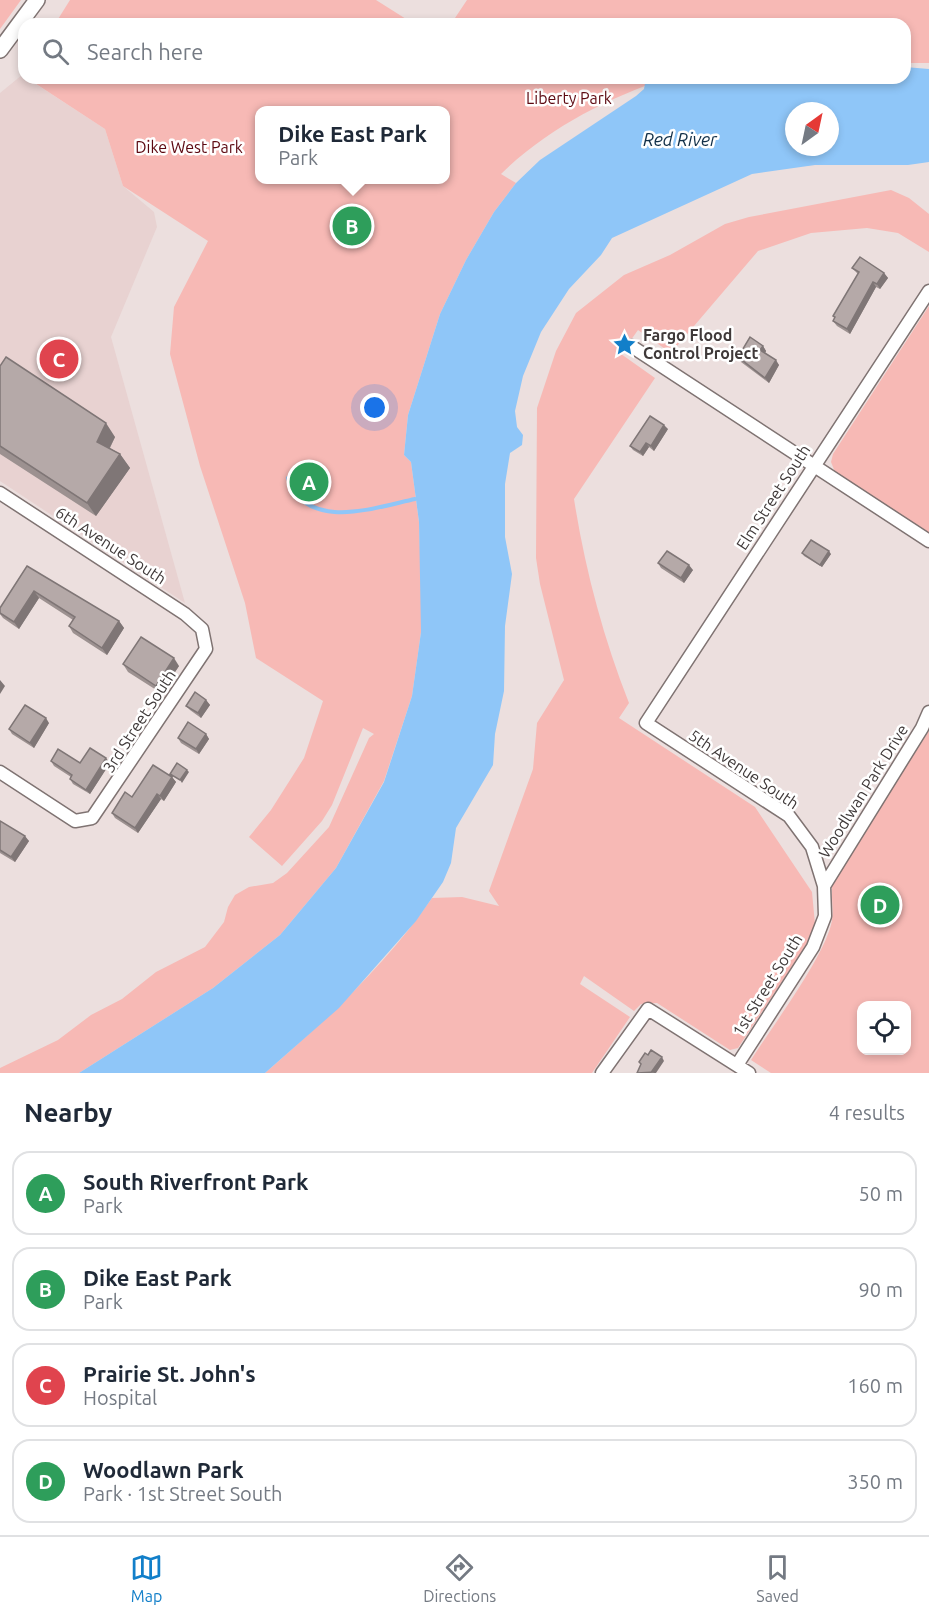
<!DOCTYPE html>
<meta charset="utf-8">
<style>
:root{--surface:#fff;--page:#f6f6f7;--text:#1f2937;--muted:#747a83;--line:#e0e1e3;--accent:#127fc9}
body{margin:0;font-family:Ubuntu,sans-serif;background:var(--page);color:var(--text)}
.controls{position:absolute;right:18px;bottom:18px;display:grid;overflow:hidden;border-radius:12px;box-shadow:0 3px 9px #0003}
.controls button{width:54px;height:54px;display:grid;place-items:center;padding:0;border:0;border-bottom:2px solid var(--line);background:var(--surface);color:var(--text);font:30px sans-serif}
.compass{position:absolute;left:785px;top:102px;width:54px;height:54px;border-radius:50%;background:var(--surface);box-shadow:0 3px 9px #0003;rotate:33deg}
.you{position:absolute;left:375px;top:408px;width:21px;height:21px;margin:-15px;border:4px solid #fff;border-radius:50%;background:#1a73e8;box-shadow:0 0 0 9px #1a73e833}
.badge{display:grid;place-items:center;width:39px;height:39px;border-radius:50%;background:var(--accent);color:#fff;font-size:20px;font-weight:700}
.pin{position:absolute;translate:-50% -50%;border:3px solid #fff;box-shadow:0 2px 6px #0006}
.popup{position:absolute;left:255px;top:106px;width:195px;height:78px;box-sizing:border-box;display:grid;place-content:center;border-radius:12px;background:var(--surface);filter:drop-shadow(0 2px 4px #0005);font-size:20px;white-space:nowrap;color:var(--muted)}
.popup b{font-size:22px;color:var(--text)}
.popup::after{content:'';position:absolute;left:50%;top:100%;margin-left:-12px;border:12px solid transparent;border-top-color:var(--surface)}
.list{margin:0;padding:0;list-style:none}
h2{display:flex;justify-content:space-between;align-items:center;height:78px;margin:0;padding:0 24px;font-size:26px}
h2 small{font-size:20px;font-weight:400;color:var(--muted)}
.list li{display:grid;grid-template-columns:39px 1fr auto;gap:18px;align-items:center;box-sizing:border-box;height:84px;margin:0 12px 12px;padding:0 12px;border:2px solid var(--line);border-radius:18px}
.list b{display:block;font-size:22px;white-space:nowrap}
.list p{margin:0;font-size:20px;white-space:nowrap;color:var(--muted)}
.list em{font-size:20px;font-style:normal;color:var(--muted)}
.icon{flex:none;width:33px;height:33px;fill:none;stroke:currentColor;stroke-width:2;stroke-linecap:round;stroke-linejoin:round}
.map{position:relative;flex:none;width:929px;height:1073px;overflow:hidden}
.search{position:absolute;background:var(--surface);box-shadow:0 3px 9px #0003;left:18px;right:18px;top:18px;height:66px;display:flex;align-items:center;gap:15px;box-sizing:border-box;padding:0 21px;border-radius:18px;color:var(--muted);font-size:22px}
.sheet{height:462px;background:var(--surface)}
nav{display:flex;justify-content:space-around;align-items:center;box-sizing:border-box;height:84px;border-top:2px solid var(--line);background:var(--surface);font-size:16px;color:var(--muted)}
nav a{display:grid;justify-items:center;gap:3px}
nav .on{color:var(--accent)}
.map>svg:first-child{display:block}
</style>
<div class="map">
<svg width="929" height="1073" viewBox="0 0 929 1073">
<rect width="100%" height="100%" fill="#ecdfde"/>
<path fill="#e8d2d1" d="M22 75 105 129 123 186 154 212 157 227 111 337 185 603 0 481V93Z"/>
<path fill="#f7b9b5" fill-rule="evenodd" d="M0 0H21L0 29Z
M70 0H376L414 24H55Z
M467 0H929V63H905V24H451Z
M27 78H667C606 99 548 128 501 174L516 183 494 212 466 260 440 314 408 415 404 455 411 462 419 522 421 579V632L412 696 384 781 336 868 280 935 213 988 79 1073H0V1068L58 1040 91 1015 122 999 156 972 205 947 224 922 228 907 235 895 249 887 273 883 287 873 329 827 369 738 374 734 363 728 332 805 322 821 282 866 249 837 271 810 304 758 323 701 256 658 245 603 200 466 170 354 174 307 208 241 123 186 105 129ZM259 110H445V180H259Z
M891 190 909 198 929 214V252L898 233 867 228 811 233 758 251 671 353 638 330 621 354 655 378 574 499C585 569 603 637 629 703L619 718 755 807 812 892 815 924 810 939 738 1048 730 1050 657 1003 641 1004 634 1011 584 976 580 984 630 1017 592 1073H265C326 1020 386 965 432 898L462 897 499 906 489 891 533 769 537 723 564 680 540 584 536 558 537 408 556 351 576 313 624 275 670 255 725 224 749 217Z
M929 306V536L835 472 831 462 833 454Z
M929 731V1073H771L751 1060C771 1028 827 954 832 920 834 906 830 893 833 879ZM862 1005H906V1050H862Z"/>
<path fill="#8fc6f8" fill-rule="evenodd" d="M905 67 929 69V162L908 165H815L752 174 612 238 601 255 569 289 541 332 523 376 515 411 517 427 523 435 522 445 510 453 505 484V537L512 574 505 626 504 691 495 734 493 765 456 828 451 863 443 882 416 921 339 1008 265 1073H79L213 988 280 935 336 868 384 782 412 696 421 632 419 522 411 462 404 455 408 415 440 314 466 260 494 212 516 183 540 160 636 96 644 89 646 78H905ZM794 111H830V147H794Z"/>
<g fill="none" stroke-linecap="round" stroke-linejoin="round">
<path stroke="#8fc6f8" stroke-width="4" d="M288 478C306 532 374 508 415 499"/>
<defs>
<path id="minor" d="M631 346 929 541
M0 493 185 614 202 629 206 649 92 818 75 821 0 772
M824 886 922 728 929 712
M737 1065 813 947 825 916 824 886 812 847 789 816 646 723 929 291
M602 1073 648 1009 749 1073"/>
<path id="tertiary" d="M0 50 37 0"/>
</defs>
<use href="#minor" stroke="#7f7372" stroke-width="15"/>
<use href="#tertiary" stroke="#7f7372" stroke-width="18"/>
<use href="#minor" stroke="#fff" stroke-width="12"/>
<use href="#tertiary" stroke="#fff" stroke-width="15"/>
</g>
<path fill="#9c9190" d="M852 268 884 273 888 278 880 289 876 287 850 334 837 326 833 321 835 319 833 316 858 274Z
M763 346 766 351 765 353 779 365 769 383 741 362 738 357Z
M0 366 115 437 110 448 120 454 130 468 96 516 0 454Z
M668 429 654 451 649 447 643 456 633 450 630 446Z
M802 553 831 554 822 567 804 556Z
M658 563 693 570 684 583 661 568Z
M27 566 119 621 124 628 107 655 73 633 69 626 73 620 39 598 19 629 3 618 0 614V608Z
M123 664 179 666 161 693 128 672Z
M206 700 210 705 201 718 190 710 186 706Z
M49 723 34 748 12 734 9 729Z
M206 734 209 739 199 754 181 743 178 738Z
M51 761 80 763H110L90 794 73 784 70 779 71 777 54 766Z
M172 777 176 782 164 801 161 799 138 833 115 818 112 813 132 797Z
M0 821 29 841 15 862 0 853Z"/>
<path fill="#7f7676" d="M884 273 888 278 880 289 877 284Z
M873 282 876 287 850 334 847 329Z
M763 346 766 351 764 355 760 350Z
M776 360 779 365 769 383 765 378Z
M106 423 115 437 106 455 97 442Z
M664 425 668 429 654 451 651 446Z
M646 443 649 447 643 456 640 452Z
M120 454 130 468 96 516 87 503Z
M829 551 831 554 822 567 820 565Z
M689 565 693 570 684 583 681 578Z
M34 591 39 598 19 629 14 622Z
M119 621 124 628 107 655 102 648Z
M174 658 179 666 161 693 156 686Z
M0 680 5 686 0 694Z
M206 700 210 705 201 718 198 713Z
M46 718 49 723 34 748 30 743Z
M206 734 209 739 199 754 196 749Z
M106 758 110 763 90 794 86 790Z
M187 770 189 772 182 783 180 780Z
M172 777 176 782 164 801 160 796Z
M157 794 161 799 138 833 135 828Z
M25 836 29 841 15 862 11 857Z
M662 1057 664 1061 656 1073H654L652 1071Z"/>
<path fill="#b5a9a8" stroke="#7f7676" stroke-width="1.5" d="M860 257 884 273 877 284 873 282 847 329 833 321 835 317 833 316 859 272 852 268Z
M750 337 763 346 760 350 776 360 765 378 738 357Z
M6 357 106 423 97 442 120 454 87 503 0 446V366Z
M650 416 664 425 651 446 646 443 640 452 630 446Z
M811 540 829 551 820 565 802 553Z
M667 551 689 565 681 578 658 563Z
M27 566 119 621 102 648 69 626 75 617 34 591 14 622 0 613V608Z
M141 637 174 658 156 686 123 664Z
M195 692 206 700 198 713 186 706Z
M25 705 46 718 30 743 9 729Z
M188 722 206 734 196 749 178 738Z
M90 748 106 758 86 790 70 779 72 775 51 761 58 749 80 763Z
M177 763 187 770 180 780 170 774Z
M153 765 172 777 160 796 157 794 135 828 112 813 125 792 132 797Z
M0 821 25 836 11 857 0 850Z
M651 1050 662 1057 652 1071 655 1072 637 1073 641 1064 639 1062 645 1053 648 1055Z"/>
<defs>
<symbol id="sight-bare" viewBox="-9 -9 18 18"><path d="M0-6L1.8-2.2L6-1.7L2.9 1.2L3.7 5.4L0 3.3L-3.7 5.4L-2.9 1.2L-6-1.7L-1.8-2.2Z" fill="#127fc9" stroke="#fff" stroke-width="2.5" paint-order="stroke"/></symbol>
</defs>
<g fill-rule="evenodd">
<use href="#sight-bare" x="608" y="328" width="33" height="33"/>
</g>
<g text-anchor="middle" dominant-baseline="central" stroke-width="5" stroke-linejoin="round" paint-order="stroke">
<g font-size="16" fill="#5c0810" stroke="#fff">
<text x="569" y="98">Liberty Park</text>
<text x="189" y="147">Dike West Park</text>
</g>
<g font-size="16" font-weight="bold" fill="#3f3939" stroke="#fff" text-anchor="start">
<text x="643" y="335">Fargo Flood<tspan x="643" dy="18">Control Project</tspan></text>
</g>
<g font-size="16" fill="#3f3939" stroke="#fff">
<text transform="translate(773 497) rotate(-57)">Elm Street South</text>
<text transform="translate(111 545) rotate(33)">6th Avenue South</text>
<text transform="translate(139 721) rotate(-57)">3rd Street South</text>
<text transform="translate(744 769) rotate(34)">5th Avenue South</text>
<text transform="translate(863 791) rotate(-58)">Woodlwan Park Drive</text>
<text transform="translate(767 985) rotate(-58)">1st Street South</text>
</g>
<g font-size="18" font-style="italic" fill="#123049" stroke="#fff">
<text x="680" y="139">Red River</text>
</g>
</g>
</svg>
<div class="controls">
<button><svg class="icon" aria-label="locate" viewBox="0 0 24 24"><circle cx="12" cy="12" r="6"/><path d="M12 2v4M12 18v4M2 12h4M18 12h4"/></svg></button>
</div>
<svg class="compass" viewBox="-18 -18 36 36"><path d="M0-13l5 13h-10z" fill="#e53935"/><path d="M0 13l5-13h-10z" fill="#747a83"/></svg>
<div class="you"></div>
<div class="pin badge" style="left:309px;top:482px;background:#2e9e5b">A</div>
<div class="pin badge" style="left:352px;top:226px;background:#2e9e5b">B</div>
<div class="popup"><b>Dike East Park</b>Park</div>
<div class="pin badge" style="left:59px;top:359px;background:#e0444e">C</div>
<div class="pin badge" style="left:880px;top:905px;background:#2e9e5b">D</div>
<div class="search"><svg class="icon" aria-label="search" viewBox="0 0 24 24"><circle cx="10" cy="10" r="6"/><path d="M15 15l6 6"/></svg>Search here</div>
</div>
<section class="sheet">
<h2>Nearby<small>4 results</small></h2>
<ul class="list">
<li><span class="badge" style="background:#2e9e5b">A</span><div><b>South Riverfront Park</b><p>Park</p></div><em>50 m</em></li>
<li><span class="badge" style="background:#2e9e5b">B</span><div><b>Dike East Park</b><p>Park</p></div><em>90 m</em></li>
<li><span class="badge" style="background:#e0444e">C</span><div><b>Prairie St. John's</b><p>Hospital</p></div><em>160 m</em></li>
<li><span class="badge" style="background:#2e9e5b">D</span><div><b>Woodlawn Park</b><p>Park · 1st Street South</p></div><em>350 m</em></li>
</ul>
</section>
<nav>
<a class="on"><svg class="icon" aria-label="map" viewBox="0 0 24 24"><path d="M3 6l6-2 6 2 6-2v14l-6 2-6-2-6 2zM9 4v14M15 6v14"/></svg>Map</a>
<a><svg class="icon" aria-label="directions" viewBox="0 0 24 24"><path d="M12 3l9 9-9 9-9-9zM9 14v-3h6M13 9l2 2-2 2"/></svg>Directions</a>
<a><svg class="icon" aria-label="saved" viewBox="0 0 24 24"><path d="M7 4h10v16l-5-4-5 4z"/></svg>Saved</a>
</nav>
